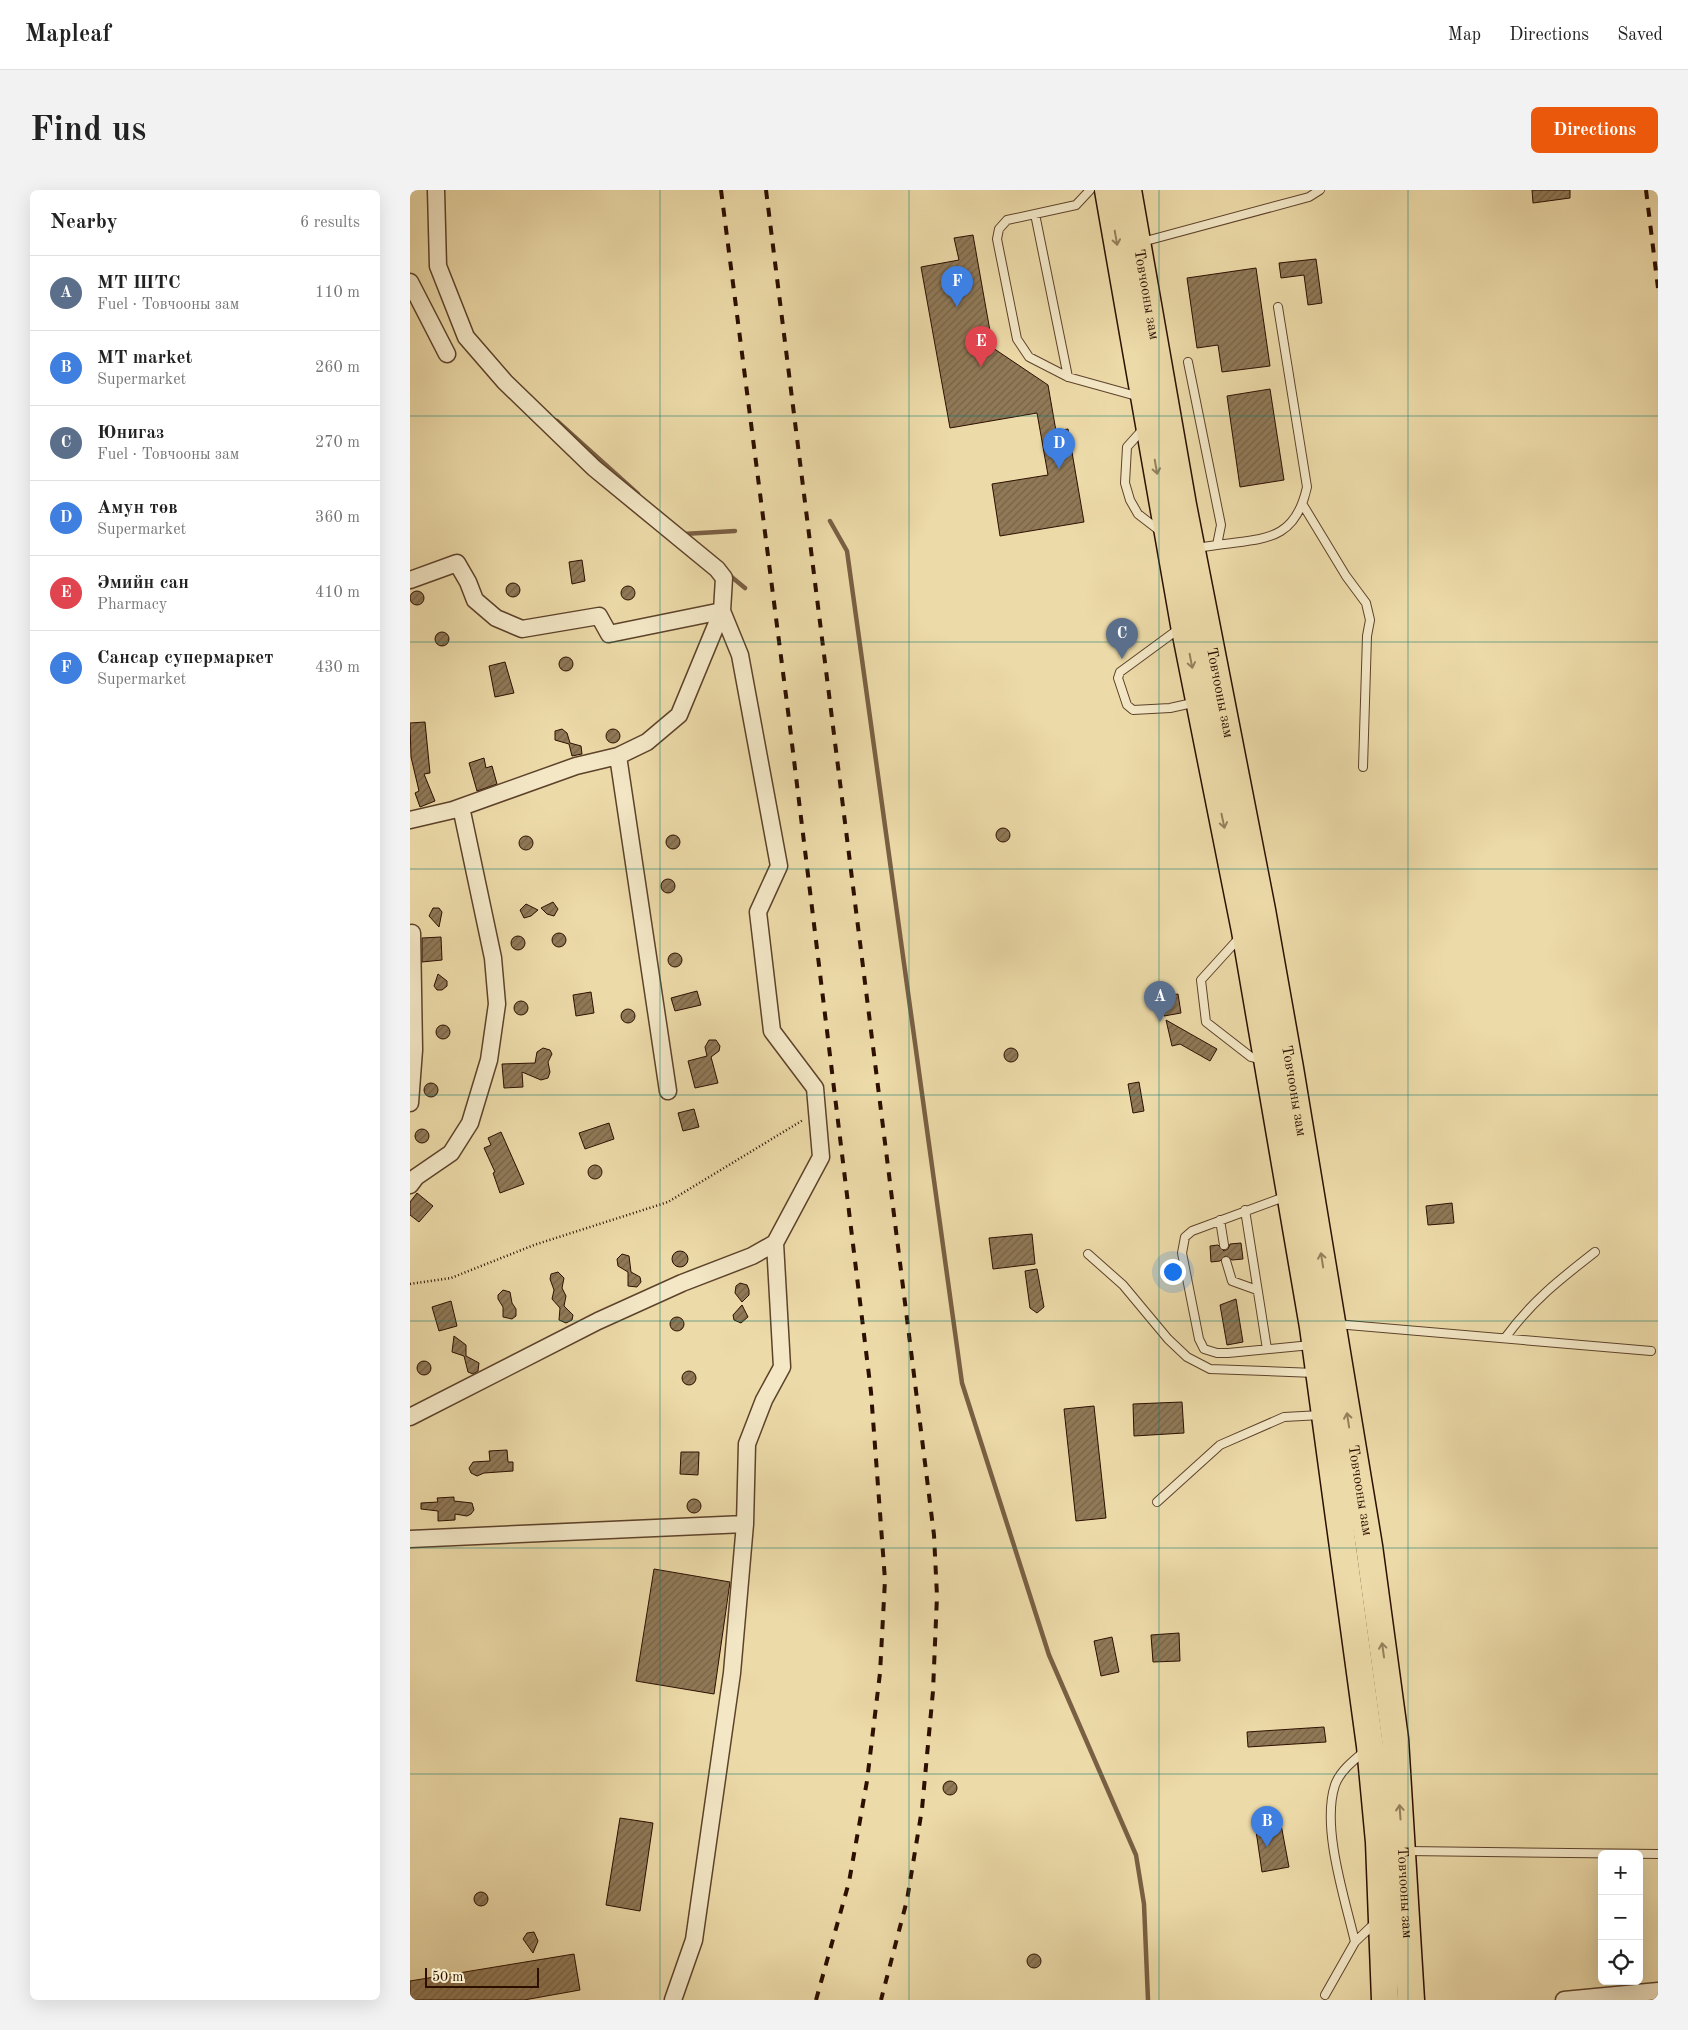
<!DOCTYPE html>
<meta charset="utf-8">
<style>
:root{--surface:#fff;--page:#f2f2f2;--text:#222;--muted:#767676;--line:#e0e0e0;--accent:#ea580c}
body{margin:0;font-family:"Old Standard TT",serif;background:var(--page);color:var(--text)}
.controls{position:absolute;right:15px;bottom:15px;display:grid;overflow:hidden;border-radius:8px;box-shadow:0 5px 20px #0002}
.controls button{width:45px;height:45px;display:grid;place-items:center;padding:0;border:0;border-bottom:1px solid var(--line);background:var(--surface);color:var(--text);font:25px sans-serif}
.scale{position:absolute;left:15px;bottom:12px;width:114px;box-sizing:border-box;padding-left:5px;border:2px solid #2d0f00;border-top:0;font-size:14px;line-height:18px;white-space:nowrap;color:#2d0f00;-webkit-text-stroke:4px #f3e7c6;paint-order:stroke}
.you{position:absolute;left:762px;top:1081px;width:18px;height:18px;margin:-12px;border:4px solid #fff;border-radius:50%;background:#1a73e8;box-shadow:0 0 0 8px #1a73e833}
.badge{display:grid;place-items:center;width:32px;height:32px;border-radius:50%;background:var(--accent);color:#fff;font-size:16px;font-weight:700}
.pin{position:absolute;translate:-50% -41px;filter:drop-shadow(0 1px 2px #0008)}
.pin::after{content:'';position:absolute;top:26px;width:18px;height:15px;background:inherit;clip-path:polygon(0 0,100% 0,50% 100%)}
.list{margin:0;padding:0;list-style:none}
h2{display:flex;justify-content:space-between;align-items:center;height:65px;margin:0;padding:0 20px;font-size:21px}
h2 small{font-size:16px;font-weight:400;color:var(--muted)}
.list li{display:grid;grid-template-columns:32px 1fr auto;gap:15px;align-items:center;box-sizing:border-box;height:75px;padding:0 20px;border-top:1px solid var(--line)}
.list b{display:block;font-size:19px;white-space:nowrap}
.list p{margin:0;font-size:16px;white-space:nowrap;color:var(--muted)}
.list em{font-size:16px;font-style:normal;color:var(--muted)}
.icon{flex:none;width:28px;height:28px;fill:none;stroke:currentColor;stroke-width:2;stroke-linecap:round;stroke-linejoin:round}
.map{position:relative;flex:none;width:1248px;height:1810px;overflow:hidden;border-radius:8px}
header{display:flex;align-items:center;gap:30px;box-sizing:border-box;height:70px;padding:0 25px;background:var(--surface);border-bottom:1px solid var(--line)}
header strong{font-size:24px}
nav{display:flex;gap:28px;margin-inline-start:auto;font-size:18px}
.intro{display:flex;align-items:center;justify-content:space-between;box-sizing:border-box;height:120px;padding:0 30px}
h1{margin:0;font-size:35px}
.button{padding:12px 22px;border-radius:8px;background:var(--accent);color:#fff;font-size:18px;font-weight:700}
main{display:flex;gap:30px;padding:0 30px}
aside{flex:1;background:var(--surface);border-radius:8px;box-shadow:0 5px 20px #0002}
.map>svg:first-child{display:block}
</style>
<header>
<strong>Mapleaf</strong>
<nav><a>Map</a><a>Directions</a><a>Saved</a></nav>
</header>
<div class="intro"><h1>Find us</h1><a class="button">Directions</a></div>
<main>
<aside>
<h2>Nearby<small>6 results</small></h2>
<ul class="list">
<li><span class="badge" style="background:#5c6f8a">A</span><div><b>MT ШТС</b><p>Fuel · Товчооны зам</p></div><em>110 m</em></li>
<li><span class="badge" style="background:#3f7fe0">B</span><div><b>MT market</b><p>Supermarket</p></div><em>260 m</em></li>
<li><span class="badge" style="background:#5c6f8a">C</span><div><b>Юнигаз</b><p>Fuel · Товчооны зам</p></div><em>270 m</em></li>
<li><span class="badge" style="background:#3f7fe0">D</span><div><b>Амун төв</b><p>Supermarket</p></div><em>360 m</em></li>
<li><span class="badge" style="background:#e0444e">E</span><div><b>Эмийн сан</b><p>Pharmacy</p></div><em>410 m</em></li>
<li><span class="badge" style="background:#3f7fe0">F</span><div><b>Сансар супермаркет</b><p>Supermarket</p></div><em>430 m</em></li>
</ul>
</aside>
<div class="map">
<svg width="1248" height="1810" viewBox="0 0 1248 1810">
<defs>
<pattern id="building-hatch" width="6" height="6" patternUnits="userSpaceOnUse" patternTransform="scale(1.25)"><rect width="6" height="6" fill="#907957"/><path d="M-1 1l2-2M0 6l6-6M5 7l2-2" fill="none" stroke="#766246"/></pattern>
</defs>
<rect width="100%" height="100%" fill="#ecdaa8"/>
<filter id="stains"><feTurbulence type="fractalNoise" baseFrequency=".004" numOctaves="4"/><feColorMatrix values="0 0 0 0 .2 0 0 0 0 .09 0 0 0 0 .02 0 0 0 .5 -.17"/></filter>
<radialGradient id="worn" r=".72"><stop offset=".6" stop-color="#630" stop-opacity="0"/><stop offset="1" stop-color="#630" stop-opacity=".3"/></radialGradient>
<g fill="none" stroke-linecap="round" stroke-linejoin="round">
<path stroke="#795f43" stroke-width="4.5" d="M147 231 228 304
M420 331 437 361 552 1193 639 1465 726 1665 734 1714 738 1810
M273 344 325 341
M318 384 335 398"/>
</g>
<path fill="url(#building-hatch)" stroke="#2d0f00" d="M1122 0H1160V8L1123 13Z
M563 45 583 158 638 195 646 241 658 239 674 332 590 346 582 294 638 285 627 223 540 238 511 77 549 70 544 48Z
M906 69 912 113 898 115 894 85 871 88 869 73Z
M846 78 860 176 812 182 808 155 787 158 777 88Z
M860 199 874 290 830 297 817 206Z
M172 370 175 391 162 394 159 372Z
M96 400a7 7 0 1 1 14 0a7 7 0 1 1-14 0Z
M211 403a7 7 0 1 1 14 0a7 7 0 1 1-14 0Z
M0 408a7 7 0 1 1 14 0a7 7 0 1 1-14 0Z
M25 449a7 7 0 1 1 14 0a7 7 0 1 1-14 0Z
M149 474a7 7 0 1 1 14 0a7 7 0 1 1-14 0Z
M95 472 104 503 85 507 79 476Z
M15 532 20 583 14 584 25 611 10 617 5 603 9 601 1 567 0 533Z
M152 539 157 543 160 553 171 556 172 564 162 566 159 554 145 550V541Z
M196 546a7 7 0 1 1 14 0a7 7 0 1 1-14 0Z
M74 568 76 578 82 576 87 594 67 601 59 573Z
M586 645a7 7 0 1 1 14 0a7 7 0 1 1-14 0Z
M256 652a7 7 0 1 1 14 0a7 7 0 1 1-14 0Z
M109 653a7 7 0 1 1 14 0a7 7 0 1 1-14 0Z
M251 696a7 7 0 1 1 14 0a7 7 0 1 1-14 0Z
M143 712 148 719 144 726 137 724 131 718Z
M116 714 128 720 121 726 114 728 110 720Z
M23 718H29L32 722 29 737 19 726Z
M142 750a7 7 0 1 1 14 0a7 7 0 1 1-14 0Z
M101 753a7 7 0 1 1 14 0a7 7 0 1 1-14 0Z
M31 747 32 770 12 772V748Z
M258 770a7 7 0 1 1 14 0a7 7 0 1 1-14 0Z
M28 784 37 791V796L32 800H27L24 796Z
M287 801 291 815 265 821 261 808Z
M181 802 184 823 166 826 163 805Z
M768 804 771 823 754 826 750 807Z
M104 818a7 7 0 1 1 14 0a7 7 0 1 1-14 0Z
M211 826a7 7 0 1 1 14 0a7 7 0 1 1-14 0Z
M756 830 807 859 800 871 770 854 762 856Z
M26 842a7 7 0 1 1 14 0a7 7 0 1 1-14 0Z
M299 850H306L310 856 309 861 301 867 308 893 285 898 278 871 297 866 295 857Z
M594 865a7 7 0 1 1 14 0a7 7 0 1 1-14 0Z
M133 858 140 860 142 864 138 872 140 882 138 888 131 890 112 882 113 897 94 898 92 874 125 873 127 862Z
M729 892 734 921 723 923 718 894Z
M14 900a7 7 0 1 1 14 0a7 7 0 1 1-14 0Z
M284 919 289 937 273 941 268 923Z
M199 933 204 949 175 959 169 943Z
M5 946a7 7 0 1 1 14 0a7 7 0 1 1-14 0Z
M91 942 114 994 90 1003 83 983 85 982 74 958 81 955 78 948Z
M178 982a7 7 0 1 1 14 0a7 7 0 1 1-14 0Z
M7 1003 23 1016 9 1032 0 1025V1012Z
M1042 1013 1044 1033 1018 1035 1016 1016Z
M622 1044 625 1074 583 1079 579 1048Z
M831 1053 833 1069 822 1070 815 1066 810 1071 801 1072 800 1056 808 1055 814 1061 818 1059 820 1054Z
M262 1069a8 8 0 1 1 16 0a8 8 0 1 1-16 0Z
M212 1064 219 1066 221 1082 230 1087 231 1092 227 1097 218 1096V1082L208 1076 207 1069Z
M627 1079 634 1117 627 1123 620 1118 615 1081Z
M148 1082 154 1088 152 1098 156 1106 154 1116 163 1125 162 1130 156 1133 149 1130 150 1118 142 1109 144 1100 140 1089 141 1084Z
M330 1093 337 1095 339 1100V1105L332 1112 325 1103 326 1096Z
M93 1100 100 1102 102 1113 106 1119V1126L102 1129 93 1127V1117L88 1109V1105Z
M826 1109 833 1152 817 1155 810 1115Z
M41 1111 47 1136 29 1141 22 1117Z
M332 1115 338 1127 331 1133 324 1130 323 1125Z
M260 1134a7 7 0 1 1 14 0a7 7 0 1 1-14 0Z
M44 1146 56 1155V1166L69 1173 68 1181 63 1184 58 1182 54 1166 42 1162Z
M7 1178a7 7 0 1 1 14 0a7 7 0 1 1-14 0Z
M272 1188a7 7 0 1 1 14 0a7 7 0 1 1-14 0Z
M772 1212 774 1243 724 1246 723 1214Z
M684 1216 696 1328 666 1331 654 1219Z
M97 1260 98 1272H103V1281L74 1283 67 1286 61 1283 59 1278 63 1272 80 1271 79 1261Z
M271 1262H289L288 1285 270 1284Z
M44 1307V1311L62 1313 64 1320 61 1324 57 1326 45 1324V1330L28 1331V1321L11 1319V1313L28 1312 27 1308Z
M277 1316a7 7 0 1 1 14 0a7 7 0 1 1-14 0Z
M244 1379 320 1392 304 1504 226 1491Z
M769 1443 770 1471 743 1472 741 1445Z
M702 1447 709 1482 691 1486 684 1451Z
M914 1537 916 1552 838 1557 837 1542Z
M533 1598a7 7 0 1 1 14 0a7 7 0 1 1-14 0Z
M210 1628 243 1633 230 1721 196 1715Z
M870 1629 879 1677 852 1682 845 1634Z
M64 1709a7 7 0 1 1 14 0a7 7 0 1 1-14 0Z
M124 1742 128 1751 123 1763 113 1749 117 1743Z
M617 1771a7 7 0 1 1 14 0a7 7 0 1 1-14 0Z
M164 1764 170 1800 114 1810H0V1791Z"/>
<g fill="none" stroke-linecap="round" stroke-linejoin="round">
<defs>
<path id="service" d="M680 0 666 15 597 30 589 39 587 49 607 149 619 167 658 187 730 207
M625 24 658 187
M732 52 899 7 910 0
M778 172 811 335 807 355 786 358
M734 238 717 257 715 293 720 310 728 324 750 341
M893 315 936 386 956 413 960 430 957 446 953 577
M807 355C854 348 885 352 897 297L868 117
M770 438 721 474 710 482 708 488 717 515 723 520 760 518 787 512
M830 747 791 790 796 832 841 867 852 870
M877 1006 782 1041 775 1047 772 1063 789 1149 794 1159 807 1163H818L901 1155
M835 1020 857 1159
M810 1030 814 1055
M678 1064 713 1095 758 1149 777 1167 800 1179 905 1183
M816 1071 822 1091 847 1100
M926 1134 1241 1161
M1095 1148C1122 1111 1149 1090 1185 1062
M747 1312 810 1255 874 1227 911 1225
M997 1661 1248 1664
M945 1752C935 1709 911 1637 925 1595 930 1581 944 1570 955 1561
M915 1805 945 1752 966 1732"/>
<path id="minor" d="M0 92 37 164
M0 390 47 373 58 392 65 410 86 428 112 439 189 426 199 444 312 421
M208 566 258 901
M0 630 43 620 166 576 208 566 237 552 269 525 312 421 314 388 307 379 184 278 95 192 56 147 28 76 26 0
M0 913 4 860 2 743
M0 995 6 987 41 963 60 933 79 870 87 814 83 768 51 617
M0 1227 188 1131 272 1093 342 1066 365 1053 411 967 405 898 362 841 348 722 369 676 330 465 312 421
M0 1349 335 1334
M263 1810 284 1750 322 1483 335 1334 337 1254 354 1210 372 1177 365 1053
M1154 1810 1248 1801"/>
<g id="trunk">
<path d="M698 0 774 435 835 741 903 1137 960 1556 969 1652 975 1810"/>
<path id="s1" d="M718 0 773 315 852 720 880 878 959 1356 985 1549 1001 1810"/>
</g>
</defs>
<use href="#service" stroke="#5d422a" stroke-width="10"/>
<use href="#minor" stroke="#5d422a" stroke-width="19"/>
<use href="#trunk" stroke="#2d0f00" stroke-width="29"/>
<path stroke="#2d0f00" stroke-width="2.5" stroke-dasharray="1 2.5" stroke-linecap="butt" d="M0 1094 41 1088 124 1055 258 1012 393 930"/>
<use href="#service" stroke="#f3e7c6" stroke-width="8"/>
<use href="#minor" stroke="#f3e7c6" stroke-width="16"/>
<use href="#trunk" stroke="#ecdaa8" stroke-width="26"/>
<path stroke="#2d0f00" stroke-width="4" stroke-dasharray="9 9" stroke-linecap="butt" d="M311 0 379 529 461 1202 475 1390 470 1483 457 1591 439 1692 406 1810
M356 0 524 1345 527 1406 523 1501 512 1619 497 1710 471 1810
M1236 0 1248 98"/>
</g>
<defs><path id="oneway-shaft" d="M-6 0H5M1.5-3L5.5 0L1.5 3" fill="none" stroke-width="1.6" stroke-linecap="round" stroke-linejoin="round" transform="scale(1.25)"/></defs>
<g stroke="#967f5c">
<use href="#oneway-shaft" transform="translate(706 48) rotate(80)"/>
<use href="#oneway-shaft" transform="translate(746 277) rotate(80)"/>
<use href="#oneway-shaft" transform="translate(781 471) rotate(79)"/>
<use href="#oneway-shaft" transform="translate(813 631) rotate(78)"/>
<use href="#oneway-shaft" transform="translate(912 1070) rotate(-99)"/>
<use href="#oneway-shaft" transform="translate(938 1230) rotate(-99)"/>
<use href="#oneway-shaft" transform="translate(973 1460) rotate(-98)"/>
<use href="#oneway-shaft" transform="translate(990 1622) rotate(-94)"/>
</g>
<path fill="none" stroke="#0f766e" stroke-width="1" stroke-opacity="0.55" d="M250 0V1810M499 0V1810M749 0V1810M998 0V1810M0 226H1248M0 452H1248M0 679H1248M0 905H1248M0 1131H1248M0 1358H1248M0 1584H1248"/>
<g text-anchor="middle" dominant-baseline="central" stroke-width="4" stroke-linejoin="round" paint-order="stroke">
<g font-size="15" fill="#2d0f00" stroke="#f3e7c6">
<text stroke="none"><textPath href="#s1" startOffset="106">Товчооны зам</textPath></text>
<text stroke="none"><textPath href="#s1" startOffset="511">Товчооны зам</textPath></text>
<text stroke="none"><textPath href="#s1" startOffset="916">Товчооны зам</textPath></text>
<text stroke="none"><textPath href="#s1" startOffset="1321">Товчооны зам</textPath></text>
<text stroke="none"><textPath href="#s1" startOffset="1726">Товчооны зам</textPath></text>
</g>
</g>
<rect width="100%" height="100%" filter="url(#stains)"/>
<rect width="100%" height="100%" fill="url(#worn)"/>
</svg>
<div class="controls">
<button>+</button>
<button>−</button>
<button><svg class="icon" aria-label="locate" viewBox="0 0 24 24"><circle cx="12" cy="12" r="6"/><path d="M12 2v4M12 18v4M2 12h4M18 12h4"/></svg></button>
</div>
<div class="scale">50 m</div>
<div class="you"></div>
<div class="pin badge" style="left:750px;top:832px;background:#5c6f8a">A</div>
<div class="pin badge" style="left:857px;top:1657px;background:#3f7fe0">B</div>
<div class="pin badge" style="left:712px;top:469px;background:#5c6f8a">C</div>
<div class="pin badge" style="left:649px;top:279px;background:#3f7fe0">D</div>
<div class="pin badge" style="left:571px;top:177px;background:#e0444e">E</div>
<div class="pin badge" style="left:547px;top:117px;background:#3f7fe0">F</div>
</div>
</main>
